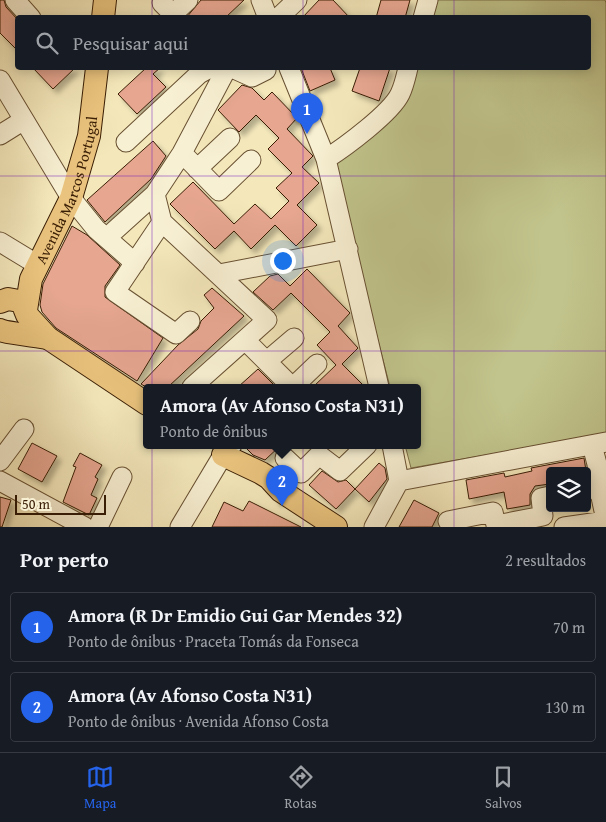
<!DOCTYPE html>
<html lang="pt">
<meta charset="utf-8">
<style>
:root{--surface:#171b24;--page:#20242c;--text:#f1f3f6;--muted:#9ea1a6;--line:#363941;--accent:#2563eb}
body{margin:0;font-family:"Gentium Book Plus",serif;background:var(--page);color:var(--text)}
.controls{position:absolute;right:15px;bottom:15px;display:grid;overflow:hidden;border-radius:5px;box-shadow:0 2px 12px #0003}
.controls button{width:45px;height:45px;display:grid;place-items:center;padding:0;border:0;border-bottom:1px solid var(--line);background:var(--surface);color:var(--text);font:25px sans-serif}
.scale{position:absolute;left:15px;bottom:12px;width:91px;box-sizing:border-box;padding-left:5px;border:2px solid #3a1e05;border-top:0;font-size:14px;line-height:18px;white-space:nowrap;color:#3a1e05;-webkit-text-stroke:4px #f8f0d3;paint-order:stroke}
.you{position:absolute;left:282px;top:260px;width:18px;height:18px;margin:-12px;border:4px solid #fff;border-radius:50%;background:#1a73e8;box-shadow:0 0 0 8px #1a73e833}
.badge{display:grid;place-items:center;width:32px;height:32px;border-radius:50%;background:var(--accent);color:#fff;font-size:16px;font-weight:700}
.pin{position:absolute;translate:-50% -41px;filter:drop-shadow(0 1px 2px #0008)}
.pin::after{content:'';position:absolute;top:26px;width:18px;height:15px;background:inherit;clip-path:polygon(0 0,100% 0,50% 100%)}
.popup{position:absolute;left:143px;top:384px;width:278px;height:65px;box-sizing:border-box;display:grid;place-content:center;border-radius:5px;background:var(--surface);filter:drop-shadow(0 1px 4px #0005);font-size:16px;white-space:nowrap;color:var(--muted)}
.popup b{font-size:19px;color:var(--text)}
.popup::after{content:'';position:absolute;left:50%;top:100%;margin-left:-10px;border:10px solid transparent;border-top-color:var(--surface)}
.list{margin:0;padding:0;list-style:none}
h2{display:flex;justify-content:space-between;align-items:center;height:65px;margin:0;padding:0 20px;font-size:21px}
h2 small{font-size:16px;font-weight:400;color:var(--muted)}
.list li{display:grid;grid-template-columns:32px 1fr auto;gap:15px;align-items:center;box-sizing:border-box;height:70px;margin:0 10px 10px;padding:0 10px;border:1px solid var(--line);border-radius:5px}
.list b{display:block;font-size:19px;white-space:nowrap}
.list p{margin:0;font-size:16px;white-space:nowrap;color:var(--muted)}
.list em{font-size:16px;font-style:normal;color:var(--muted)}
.icon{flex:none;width:28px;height:28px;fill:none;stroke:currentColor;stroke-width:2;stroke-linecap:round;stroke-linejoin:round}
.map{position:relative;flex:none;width:606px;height:527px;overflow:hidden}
.search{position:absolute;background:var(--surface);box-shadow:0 2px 12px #0003;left:15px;right:15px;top:15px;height:55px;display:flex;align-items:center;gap:12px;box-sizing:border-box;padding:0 18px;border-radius:5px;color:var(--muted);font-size:19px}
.sheet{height:225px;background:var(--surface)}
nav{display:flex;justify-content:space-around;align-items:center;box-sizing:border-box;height:70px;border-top:1px solid var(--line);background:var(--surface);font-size:14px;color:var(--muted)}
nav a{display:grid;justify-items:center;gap:2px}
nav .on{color:var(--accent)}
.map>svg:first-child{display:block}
</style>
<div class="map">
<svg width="606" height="527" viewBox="0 0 606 527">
<defs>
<filter id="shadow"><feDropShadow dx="4.5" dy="4.5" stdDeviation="2.5" flood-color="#0004"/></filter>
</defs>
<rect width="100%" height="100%" fill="#f4e8bb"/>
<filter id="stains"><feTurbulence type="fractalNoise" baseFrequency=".004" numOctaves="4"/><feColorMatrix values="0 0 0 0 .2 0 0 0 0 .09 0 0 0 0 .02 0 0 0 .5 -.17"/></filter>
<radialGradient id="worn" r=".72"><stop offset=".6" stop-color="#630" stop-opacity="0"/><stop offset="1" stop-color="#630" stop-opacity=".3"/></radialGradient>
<path fill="#c1c48c" stroke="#7e7148" d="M436 0H605L606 3V434L411 468 405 445H417V387H390L333 164 413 68H588V18L430 17Z"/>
<path fill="#e6a690" stroke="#3a1e05" filter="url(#shadow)" d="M0 0H4L6 7 18 20V51L0 33Z
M201 0H244L225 18H186Z
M319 0H333L350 18H302Z
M381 0H410L405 18H376Z
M33 68H75L53 89Z
M146 68H160L153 74 166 87 137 114 118 94Z
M301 68H330L335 80 310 91Z
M360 68H390L379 101 352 91Z
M242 85 252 88 264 100 272 92 297 118 287 129 313 156 302 167 319 183 297 205 317 225 296 246 275 225 251 249 234 231 215 249 170 204 193 182 234 224 255 204 271 219 289 201 276 188 292 173 268 149 279 138 256 115 239 132 218 110Z
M153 141 166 156 151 179 105 222 87 200Z
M72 226 87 235 120 265 105 286V297L163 338 137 381 56 328 42 312 40 305 43 284Z
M307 269 350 313 338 326 358 348 342 364 365 387H313L336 365 317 345 330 332 291 293 273 310 253 292 270 276 278 274 290 286Z
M212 288 244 316 168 387H146L141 384 178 345 198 329 201 321 214 308 204 295Z
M258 369 276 387H238Z
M32 443 57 456 42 482 18 469Z
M243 445H281L265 460 253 455Z
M80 453 102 465 95 477 98 479 91 495 97 498 89 515 63 502 76 467 73 466Z
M584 458 586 471H550V484L535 486 530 494V505L507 509 504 492 469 499 466 480 504 473 505 477 532 471 531 468Z
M379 463 385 468 387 479 369 502 355 489Z
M322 471 338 482 346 480 355 489 336 509 309 485Z
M0 497 11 500 2 527H0Z
M414 500 439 513 432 527H399Z
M249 501 301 527H212L224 502 243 511Z"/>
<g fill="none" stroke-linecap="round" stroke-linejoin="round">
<defs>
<path id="minor" d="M15 0 31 18
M261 0 268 18
M162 3 173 14 188 0
M278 18 297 0
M423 18 428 0
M232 68 252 77 266 70
M289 68 326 159 379 387
M0 80 71 198 96 229 135 263
M0 135 24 120
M126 142 199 74 210 68
M182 153 219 191 251 160
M326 159C345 147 391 113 400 94 404 86 406 76 408 68
M197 169 230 138
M162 222 115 292 176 334 190 321
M113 232 155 194
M0 242 38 265
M219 274 348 249
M245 340 292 387
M267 361 294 338
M192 387 267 320 162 222 155 194 182 153 227 68
M293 387 317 364
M592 445 597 464 599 488
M285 458 301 473 319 455 340 471 367 445
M0 461 24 429
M0 481 85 527
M399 481 606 442
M587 490 599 488 606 520
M448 521 493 512 496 525 543 516 541 498 550 496
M98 527 122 477
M180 527 223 455 232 445
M374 527 399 481 392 445
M564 527 606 521"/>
<g id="major">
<path d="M103 18 105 0"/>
<path d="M0 302 8 299 19 301 23 305 27 315 48 338 147 404"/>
<path id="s1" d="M26 310 31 279 71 198 89 136 97 68"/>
<path d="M0 330C6 333 38 336 48 338"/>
<path d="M223 455 261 473 269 478 281 491 336 527"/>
</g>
</defs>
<use href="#minor" stroke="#685032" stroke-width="21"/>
<use href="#major" stroke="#3a1e05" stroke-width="24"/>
<use href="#minor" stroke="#f8f0d3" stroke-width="19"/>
<use href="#major" stroke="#eac47e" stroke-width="22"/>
</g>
<path fill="none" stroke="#7b2cbf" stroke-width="1" stroke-opacity="0.55" d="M152 0V18M303 0V18M454 0V18M152 68V527M303 68V527M454 68V527M0 176H606M0 351H606"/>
<g text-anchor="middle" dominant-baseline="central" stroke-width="4" stroke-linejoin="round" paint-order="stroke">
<g font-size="15" fill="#3a1e05" stroke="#f8f0d3">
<text stroke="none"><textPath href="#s1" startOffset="128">Avenida Marcos Portugal</textPath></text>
</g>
</g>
<rect width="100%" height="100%" filter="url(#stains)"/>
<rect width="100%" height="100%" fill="url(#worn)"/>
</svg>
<div class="controls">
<button><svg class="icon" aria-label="layers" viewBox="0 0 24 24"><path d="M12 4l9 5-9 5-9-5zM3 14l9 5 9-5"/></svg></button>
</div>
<div class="scale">50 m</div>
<div class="you"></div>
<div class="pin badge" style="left:307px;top:134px">1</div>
<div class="pin badge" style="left:282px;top:506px">2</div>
<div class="popup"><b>Amora (Av Afonso Costa N31)</b>Ponto de ônibus</div>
<div class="search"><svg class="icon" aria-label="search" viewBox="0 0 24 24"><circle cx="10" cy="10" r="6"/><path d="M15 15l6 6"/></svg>Pesquisar aqui</div>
</div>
<section class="sheet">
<h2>Por perto<small>2 resultados</small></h2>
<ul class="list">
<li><span class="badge">1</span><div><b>Amora (R Dr Emidio Gui Gar Mendes 32)</b><p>Ponto de ônibus · Praceta Tomás da Fonseca</p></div><em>70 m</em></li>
<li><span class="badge">2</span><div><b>Amora (Av Afonso Costa N31)</b><p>Ponto de ônibus · Avenida Afonso Costa</p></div><em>130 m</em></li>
</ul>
</section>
<nav>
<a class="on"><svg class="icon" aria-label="map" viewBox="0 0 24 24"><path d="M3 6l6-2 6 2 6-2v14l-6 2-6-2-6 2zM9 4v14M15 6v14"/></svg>Mapa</a>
<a><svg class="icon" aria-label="directions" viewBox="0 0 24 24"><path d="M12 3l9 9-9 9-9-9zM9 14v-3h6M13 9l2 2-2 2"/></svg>Rotas</a>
<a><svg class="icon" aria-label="saved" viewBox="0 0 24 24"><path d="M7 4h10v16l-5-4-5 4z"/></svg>Salvos</a>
</nav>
